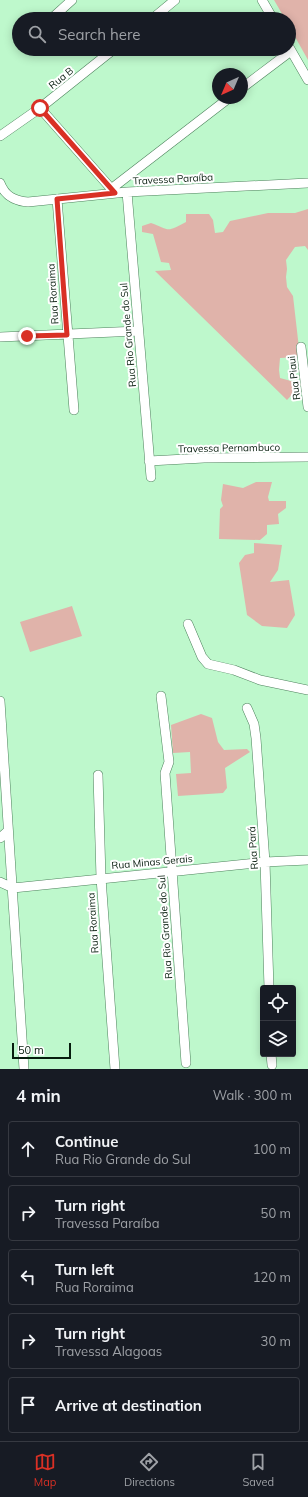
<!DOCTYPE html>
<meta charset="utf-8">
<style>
:root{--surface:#171b24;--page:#20242c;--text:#f1f3f6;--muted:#9ea1a6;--line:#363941;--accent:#d93025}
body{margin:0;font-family:Mulish,sans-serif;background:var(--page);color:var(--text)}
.controls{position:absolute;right:12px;bottom:12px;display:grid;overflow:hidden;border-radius:4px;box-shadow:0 2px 10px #0003}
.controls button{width:36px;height:36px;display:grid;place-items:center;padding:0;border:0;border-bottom:1px solid var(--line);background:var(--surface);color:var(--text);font:20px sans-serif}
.compass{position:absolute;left:212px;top:68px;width:36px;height:36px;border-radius:50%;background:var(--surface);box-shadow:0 2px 10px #0003;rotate:224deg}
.scale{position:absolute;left:12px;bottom:10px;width:59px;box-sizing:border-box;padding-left:4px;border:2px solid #071d0e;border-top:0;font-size:11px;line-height:14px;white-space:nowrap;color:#071d0e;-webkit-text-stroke:3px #fff;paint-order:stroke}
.stop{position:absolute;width:12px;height:12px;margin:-9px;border:3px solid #d93025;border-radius:50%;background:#fff}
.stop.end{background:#d93025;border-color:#fff;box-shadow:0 1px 4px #0008}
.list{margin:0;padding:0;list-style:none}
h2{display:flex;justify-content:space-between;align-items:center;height:52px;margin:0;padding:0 16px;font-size:17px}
h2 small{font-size:13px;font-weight:400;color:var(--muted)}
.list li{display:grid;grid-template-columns:26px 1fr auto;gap:12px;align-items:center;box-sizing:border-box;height:56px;margin:0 8px 8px;padding:0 8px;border:1px solid var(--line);border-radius:4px}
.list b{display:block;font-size:15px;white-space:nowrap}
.list p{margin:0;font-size:13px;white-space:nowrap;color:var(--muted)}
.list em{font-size:13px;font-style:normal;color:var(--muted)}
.icon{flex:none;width:22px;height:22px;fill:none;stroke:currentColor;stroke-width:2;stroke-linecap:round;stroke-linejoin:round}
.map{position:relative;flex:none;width:308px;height:1069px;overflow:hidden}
.search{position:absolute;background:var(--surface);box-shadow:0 2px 10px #0003;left:12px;right:12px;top:12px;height:44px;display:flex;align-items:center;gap:10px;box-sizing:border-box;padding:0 14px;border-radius:22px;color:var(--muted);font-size:15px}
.sheet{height:372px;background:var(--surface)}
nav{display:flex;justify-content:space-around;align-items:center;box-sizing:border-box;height:56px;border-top:1px solid var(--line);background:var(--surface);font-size:11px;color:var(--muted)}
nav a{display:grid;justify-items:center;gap:2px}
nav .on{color:var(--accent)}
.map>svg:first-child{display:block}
</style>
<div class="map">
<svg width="308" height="1069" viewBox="0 0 308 1069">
<rect width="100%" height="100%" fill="#bef8cc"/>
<path fill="#e0b3aa" d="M274 0H308V60L289 26V19H285Z
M308 209V250L305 246 295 247 286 260 287 269 286 277 287 287 293 296 300 357 280 358 279 370 280 378 302 384 287 400 155 271 171 270 169 263 161 262 153 234 142 232V226L151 223C170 230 166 233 186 222V214H209L213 220 215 233 223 232 230 221 268 213H295Z
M256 482H272L268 497 269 501H286V508L278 514 279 524 267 525V534L260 540 219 539 220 509 223 506 221 500 223 484 243 488Z
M254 543 282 545 278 570 270 582 289 580 295 615 287 628 262 626 247 615 239 563 245 555 254 553Z
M72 606 82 636 30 652 20 622Z
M201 714 212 718 218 742 224 750 247 749 250 752 225 768 227 788 223 793 178 796 176 774 191 773 190 752 173 753 171 725Z"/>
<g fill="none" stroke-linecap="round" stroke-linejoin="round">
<defs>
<path id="minor" d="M262 0 273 19
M51 19 72 0
M152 19 175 0
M289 47 308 80
M242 88 291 51
M40 108 115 193
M0 136 40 108 114 49
M0 183C5 196 14 201 28 202L127 192 308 183
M111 189 229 98
M127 192 151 477
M57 199 74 410
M0 337 138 331
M301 347 308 407
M149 461 204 458 308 457
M188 624 202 657 208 664 234 670 260 680 308 690
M161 696 169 762 165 773 167 801 186 1063
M0 701 24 1069
M247 708 254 724 256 738 265 862 269 988
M98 775 101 878 115 1069
M0 838 8 831
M0 882 13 888 265 862 308 860
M271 1054 272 1065"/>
</defs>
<use href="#minor" stroke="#4d825c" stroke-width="10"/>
<use href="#minor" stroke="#fff" stroke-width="9"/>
</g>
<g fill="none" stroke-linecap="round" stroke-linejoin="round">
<path stroke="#d93025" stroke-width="5" d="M27 336 67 335 57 199 115 193 40 108"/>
</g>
<g text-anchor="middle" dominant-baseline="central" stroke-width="4" stroke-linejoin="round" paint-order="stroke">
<g font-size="10" fill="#071d0e" stroke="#fff">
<text transform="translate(61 78) rotate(-39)">Rua B</text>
<text transform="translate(173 179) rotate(-3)">Travessa Paraíba</text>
<text transform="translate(53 294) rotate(-94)">Rua Roraima</text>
<text transform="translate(128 335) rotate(-95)">Rua Rio Grande do Sul</text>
<text transform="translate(294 378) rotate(-97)">Rua Piaui</text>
<text transform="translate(229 448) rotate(-1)">Travessa Pernambuco</text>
<text transform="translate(253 848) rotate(-94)">Rua Pará</text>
<text transform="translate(152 862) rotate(-5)">Rua Minas Gerais</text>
<text transform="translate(93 923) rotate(-94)">Rua Roraima</text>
<text transform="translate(165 927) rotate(-94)">Rua Rio Grande do Sul</text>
</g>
</g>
</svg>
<div class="controls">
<button><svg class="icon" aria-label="locate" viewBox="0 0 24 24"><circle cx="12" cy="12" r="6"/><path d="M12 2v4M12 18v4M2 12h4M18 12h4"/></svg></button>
<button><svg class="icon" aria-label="layers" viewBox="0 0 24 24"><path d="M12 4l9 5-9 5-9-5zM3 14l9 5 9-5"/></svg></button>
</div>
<svg class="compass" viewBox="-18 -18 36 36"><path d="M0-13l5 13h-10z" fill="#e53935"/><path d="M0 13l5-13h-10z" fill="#9ea1a6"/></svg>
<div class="scale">50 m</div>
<div class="stop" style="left:40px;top:108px"></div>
<div class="stop end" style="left:27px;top:336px"></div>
<div class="search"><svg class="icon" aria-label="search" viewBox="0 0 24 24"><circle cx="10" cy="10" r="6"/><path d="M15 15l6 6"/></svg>Search here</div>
</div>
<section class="sheet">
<h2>4 min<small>Walk · 300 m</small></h2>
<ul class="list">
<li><svg class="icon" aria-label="ahead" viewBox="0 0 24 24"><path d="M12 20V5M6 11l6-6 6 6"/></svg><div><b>Continue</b><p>Rua Rio Grande do Sul</p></div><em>100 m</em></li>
<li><svg class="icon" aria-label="right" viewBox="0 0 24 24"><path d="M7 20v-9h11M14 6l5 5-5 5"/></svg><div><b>Turn right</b><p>Travessa Paraíba</p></div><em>50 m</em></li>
<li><svg class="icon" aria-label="left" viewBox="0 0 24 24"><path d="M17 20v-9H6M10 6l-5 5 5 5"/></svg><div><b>Turn left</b><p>Rua Roraima</p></div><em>120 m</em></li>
<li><svg class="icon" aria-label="right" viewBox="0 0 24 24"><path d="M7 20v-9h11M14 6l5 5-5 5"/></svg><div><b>Turn right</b><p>Travessa Alagoas</p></div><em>30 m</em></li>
<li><svg class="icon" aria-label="arrive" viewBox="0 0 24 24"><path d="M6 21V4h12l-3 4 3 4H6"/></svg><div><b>Arrive at destination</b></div></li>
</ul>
</section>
<nav>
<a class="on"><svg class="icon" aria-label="map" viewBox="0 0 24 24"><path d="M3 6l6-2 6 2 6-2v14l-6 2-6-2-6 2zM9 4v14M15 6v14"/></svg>Map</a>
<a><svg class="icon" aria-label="directions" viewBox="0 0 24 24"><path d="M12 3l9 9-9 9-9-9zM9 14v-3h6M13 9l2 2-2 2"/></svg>Directions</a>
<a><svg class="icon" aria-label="saved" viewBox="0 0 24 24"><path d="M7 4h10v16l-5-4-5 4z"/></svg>Saved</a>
</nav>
